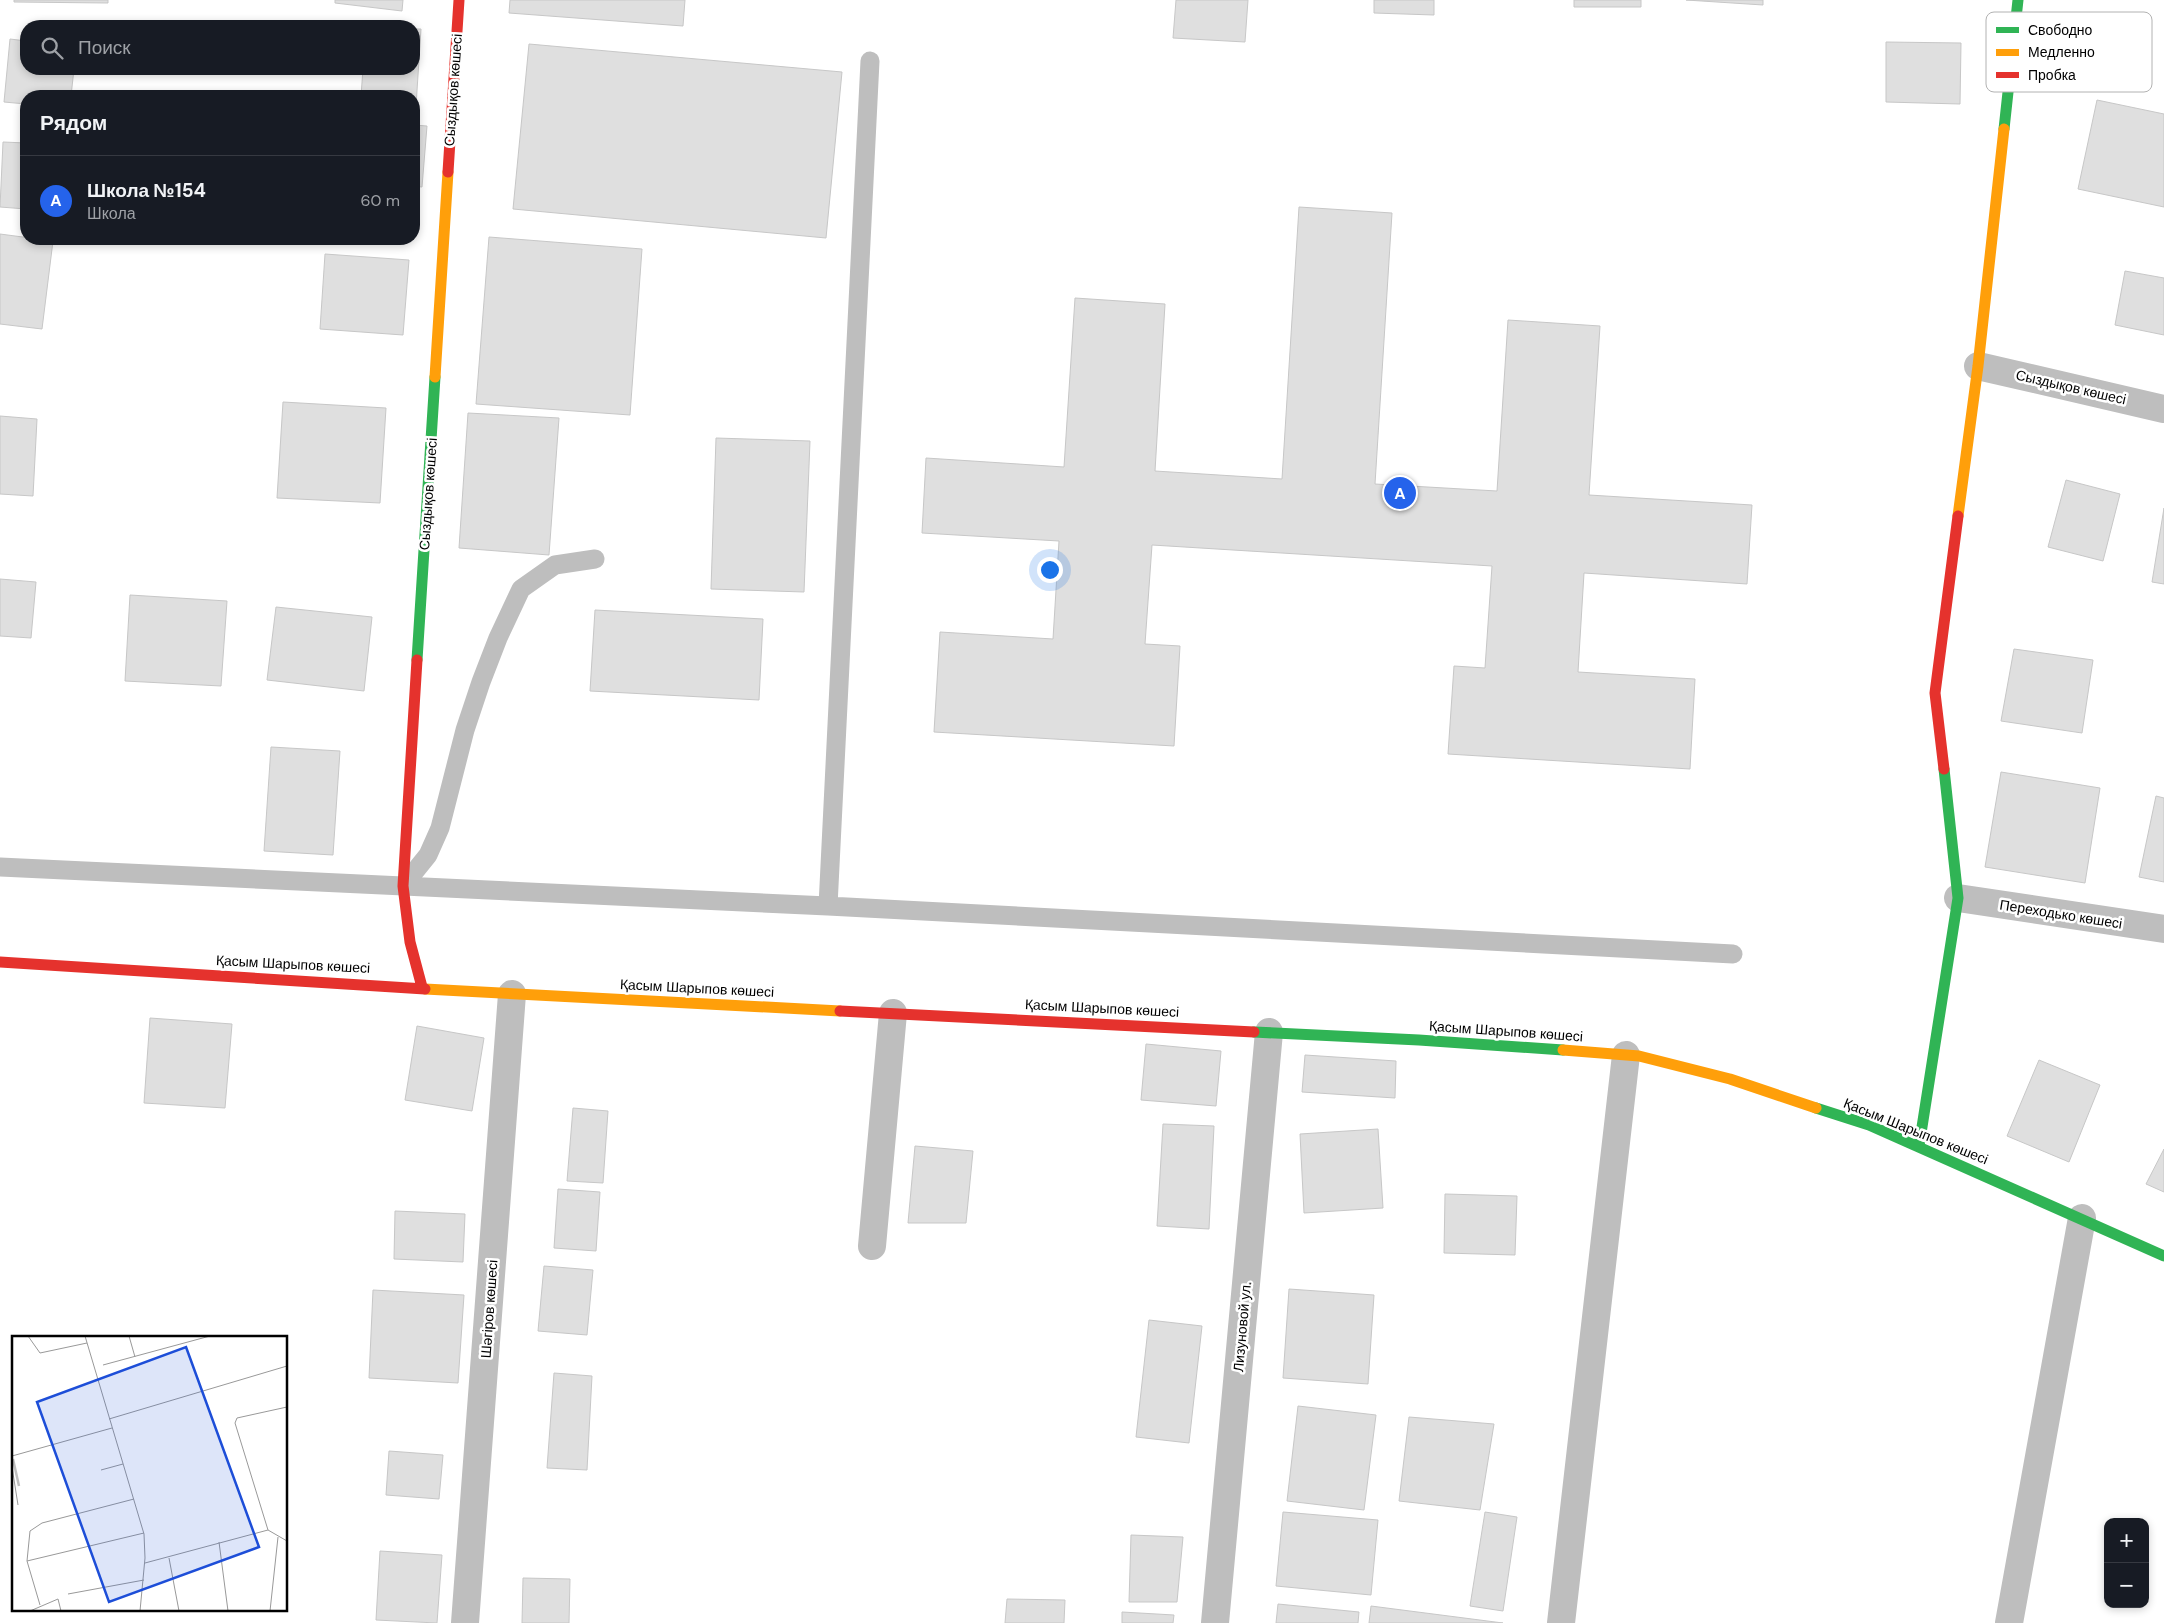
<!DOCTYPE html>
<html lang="ru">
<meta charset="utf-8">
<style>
:root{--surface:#171b24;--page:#20242c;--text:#f1f3f6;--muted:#9ea1a6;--line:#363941;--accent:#2563eb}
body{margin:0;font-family:"DM Sans",sans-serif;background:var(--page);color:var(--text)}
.controls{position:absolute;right:15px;bottom:15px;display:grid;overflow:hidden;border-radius:10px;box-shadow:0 2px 8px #0003}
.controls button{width:45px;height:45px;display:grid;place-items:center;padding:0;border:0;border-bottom:1px solid var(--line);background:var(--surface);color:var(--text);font:25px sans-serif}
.you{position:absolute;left:1049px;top:569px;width:18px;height:18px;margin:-12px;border:4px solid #fff;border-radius:50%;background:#1a73e8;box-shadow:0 0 0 8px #1a73e833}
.badge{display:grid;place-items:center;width:32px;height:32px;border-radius:50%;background:var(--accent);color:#fff;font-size:16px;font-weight:700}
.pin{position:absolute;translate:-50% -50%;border:2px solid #fff;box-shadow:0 1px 5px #0006}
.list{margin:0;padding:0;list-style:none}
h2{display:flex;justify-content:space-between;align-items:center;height:65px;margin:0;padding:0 20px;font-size:21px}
h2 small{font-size:16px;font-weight:400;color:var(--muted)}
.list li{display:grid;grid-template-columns:32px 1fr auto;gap:15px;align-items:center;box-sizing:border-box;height:90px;padding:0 20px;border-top:1px solid var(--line)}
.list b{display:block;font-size:19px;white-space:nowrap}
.list p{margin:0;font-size:16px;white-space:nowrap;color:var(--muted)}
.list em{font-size:16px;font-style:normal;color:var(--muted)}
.icon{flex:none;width:28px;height:28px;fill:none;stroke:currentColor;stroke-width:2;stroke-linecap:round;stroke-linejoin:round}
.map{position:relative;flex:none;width:2164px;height:1623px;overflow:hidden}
.search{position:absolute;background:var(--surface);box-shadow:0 2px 8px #0003;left:20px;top:20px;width:400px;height:55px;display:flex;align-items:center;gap:12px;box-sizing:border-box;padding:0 18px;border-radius:20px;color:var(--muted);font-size:19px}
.panel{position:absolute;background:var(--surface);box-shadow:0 2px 8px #0003;left:20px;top:90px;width:400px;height:155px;border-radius:20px}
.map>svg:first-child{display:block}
</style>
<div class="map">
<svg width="2164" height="1623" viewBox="0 0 2164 1623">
<rect width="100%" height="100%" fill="#fff"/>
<path fill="#dfdfdf" stroke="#c7c7c7" d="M14 0H108V3L14 2Z
M335 0H403L402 11 335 3Z
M510 0H685L683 26 509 13Z
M1176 0H1248L1245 42 1173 38Z
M1374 0H1434V15L1374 13Z
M1574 0H1641V7H1574Z
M1686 0H1763V5Z
M414 29H421L416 106H414V96H361L363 69H414Z
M10 39 26 41V69H74L71 96H26V104L4 102Z
M1886 42 1961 43 1960 104 1886 102Z
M529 44 842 72 826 238 513 209Z
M2097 100 2164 114V207L2078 189Z
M414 125 427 126 422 187 414 186Z
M3 142 26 143V209L0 207Z
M1299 207 1392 213 1375 484 1497 491 1508 320 1600 326 1589 495 1752 505 1747 584 1584 573 1578 672 1695 679 1690 769 1448 754 1454 666 1485 668 1492 566 1152 545 1145 644 1180 646 1174 746 934 732 940 632 1053 639 1059 541 922 533 926 458 1064 467 1075 298 1165 304 1155 471 1282 479Z
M0 234 53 241 42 329 0 324Z
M489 237 642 249 630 415 476 404Z
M325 254 409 260 403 335 320 329Z
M2125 271 2164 278V335L2115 325Z
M283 402 386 408 380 503 277 498Z
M468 413 559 418 549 555 459 548Z
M0 416 37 419 33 496 0 494Z
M716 438 810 441 804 592 711 589Z
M2066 480 2120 494 2103 561 2048 547Z
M2164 508V584L2152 582Z
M0 579 36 582 31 638 0 636Z
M130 595 227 601 221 686 125 681Z
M276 607 372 617 364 691 267 680Z
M595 610 763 619 759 700 590 691Z
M2014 649 2093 660 2082 733 2001 721Z
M271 747 340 751 333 855 264 851Z
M2001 772 2100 788 2085 883 1985 867Z
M2156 796 2164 798V882L2139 877Z
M150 1018 232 1024 225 1108 144 1103Z
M417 1026 484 1038 472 1111 405 1100Z
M1146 1044 1221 1051 1216 1106 1141 1100Z
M1305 1055 1396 1061 1395 1098 1302 1092Z
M2039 1060 2100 1085 2069 1162 2007 1136Z
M573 1108 608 1111 603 1183 567 1181Z
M1163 1124 1214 1126 1209 1229 1157 1226Z
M1378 1129 1383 1208 1304 1213 1300 1134Z
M915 1146 973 1151 966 1223H908Z
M2164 1149V1192L2146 1184Z
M558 1189 600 1192 596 1251 554 1248Z
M1445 1194 1517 1196 1515 1255 1444 1253Z
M395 1211 465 1214 463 1262 394 1259Z
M544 1266 593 1270 587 1335 538 1331Z
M1289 1289 1374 1295 1368 1384 1283 1378Z
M373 1290 464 1295 458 1383 369 1378Z
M1149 1320 1202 1326 1189 1443 1136 1437Z
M554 1373 592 1376 587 1470 547 1468Z
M1298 1406 1376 1415 1364 1510 1287 1501Z
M1409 1417 1494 1424 1480 1510 1399 1501Z
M389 1451 443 1455 439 1499 386 1495Z
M1283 1512 1378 1520 1371 1595 1276 1586Z
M1485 1512 1517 1517 1503 1611 1470 1606Z
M1131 1535 1183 1537 1177 1602H1129Z
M380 1551 442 1555 437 1623 376 1620Z
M523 1578 570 1579 569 1623H522Z
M1007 1599 1065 1600 1064 1623H1005Z
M1278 1604 1359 1612 1358 1623H1276Z
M1371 1606 1503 1623H1369Z
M1122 1612 1174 1615 1173 1623H1122Z"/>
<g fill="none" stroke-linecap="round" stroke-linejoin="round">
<path stroke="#bebebe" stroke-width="19" d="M0 867 828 906 1733 954
M403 886 428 855 440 828 465 730 481 682 498 638 521 589 555 565 595 559
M828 906 870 61"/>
<path stroke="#bebebe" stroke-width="28" d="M1978 366 2164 409
M1958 898 2164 929
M872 1246 893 1013
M465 1623 512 994
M1215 1623 1269 1032
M1561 1623 1626 1055
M2009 1623 2082 1218"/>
<path stroke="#30b455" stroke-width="11" d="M2004 129 2018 0
M417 660 435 377
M1254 1032 1419 1040 1563 1050
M1816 1108 1869 1125 2164 1256
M1919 1146 1958 898 1944 769"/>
<path stroke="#ff9f0a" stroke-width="11" d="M435 377 448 172
M1958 516 1978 366 2004 129
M425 989 840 1011
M1563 1050 1639 1056 1730 1079 1816 1108"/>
<path stroke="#e5322d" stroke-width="11" d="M448 172 459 0
M417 660 403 886 410 942 422 987
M1944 769 1935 693 1958 516
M0 962 425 989
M840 1011 1254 1032"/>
</g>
<g text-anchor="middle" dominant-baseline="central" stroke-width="5" stroke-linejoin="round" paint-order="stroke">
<g font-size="14" fill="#000" stroke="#fff">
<text transform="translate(453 90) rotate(-86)">Сыздықов көшесі</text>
<text transform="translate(2071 387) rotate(13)">Сыздықов көшесі</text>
<text transform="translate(428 494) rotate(-86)">Сыздықов көшесі</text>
<text transform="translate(2061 914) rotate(9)">Переходько көшесі</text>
<text transform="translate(293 964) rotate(3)">Қасым Шарыпов көшесі</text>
<text transform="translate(697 988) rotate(3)">Қасым Шарыпов көшесі</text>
<text transform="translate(1102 1008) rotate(3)">Қасым Шарыпов көшесі</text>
<text transform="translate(1506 1031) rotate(4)">Қасым Шарыпов көшесі</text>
<text transform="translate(1916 1131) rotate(22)">Қасым Шарыпов көшесі</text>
<text transform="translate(489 1309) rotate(-86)">Шәгіров көшесі</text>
<text transform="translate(1242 1327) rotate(-85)">Лизуновой ул.</text>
</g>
</g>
<g transform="translate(12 1336)">
<rect width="275" height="275" fill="#fff"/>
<path fill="none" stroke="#bfbfbf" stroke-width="2.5" d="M1 123 7 150"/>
<path fill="none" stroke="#999" stroke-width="1" d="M16 0 28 17 75 7M73 0 132 198 133 222 128 275M117 0 123 21M91 29 198 0M97 83 275 30M0 120 100 92M0 131 6 169M89 134 111 128M256 194 223 87 225 82 275 71M207 206 216 275M157 222 167 275M15 225 132 197M133 227 256 194 275 205M56 258 132 244M28 269 15 225 18 195 30 187 122 163M18 275 46 263 49 275M258 275 266 201"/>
<path fill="#1d4ed8" fill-opacity="0.15" stroke="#1d4ed8" stroke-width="2.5" d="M174 11 247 211 97 266 25 66Z"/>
<rect width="275" height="275" fill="none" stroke="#000" stroke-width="2.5"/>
</g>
<rect x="1986" y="12" width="166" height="80" rx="8" fill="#fff" stroke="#b2b2b2" stroke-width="1"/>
<rect x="1996" y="27" width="23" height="6" fill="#30b455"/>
<rect x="1996" y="49" width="23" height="7" fill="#ff9f0a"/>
<rect x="1996" y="72" width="23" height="6" fill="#e5322d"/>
<g font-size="14" fill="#000">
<text x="2028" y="35">Свободно</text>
<text x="2028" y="57">Медленно</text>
<text x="2028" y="80">Пробка</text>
</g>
</svg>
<div class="controls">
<button>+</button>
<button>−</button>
</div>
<div class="you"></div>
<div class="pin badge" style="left:1400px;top:493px">A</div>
<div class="search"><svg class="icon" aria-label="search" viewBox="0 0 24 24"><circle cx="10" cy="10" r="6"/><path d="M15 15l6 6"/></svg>Поиск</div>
<section class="panel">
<h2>Рядом<small></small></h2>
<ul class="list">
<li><span class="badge">A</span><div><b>Школа №154</b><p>Школа</p></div><em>60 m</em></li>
</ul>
</section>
</div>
